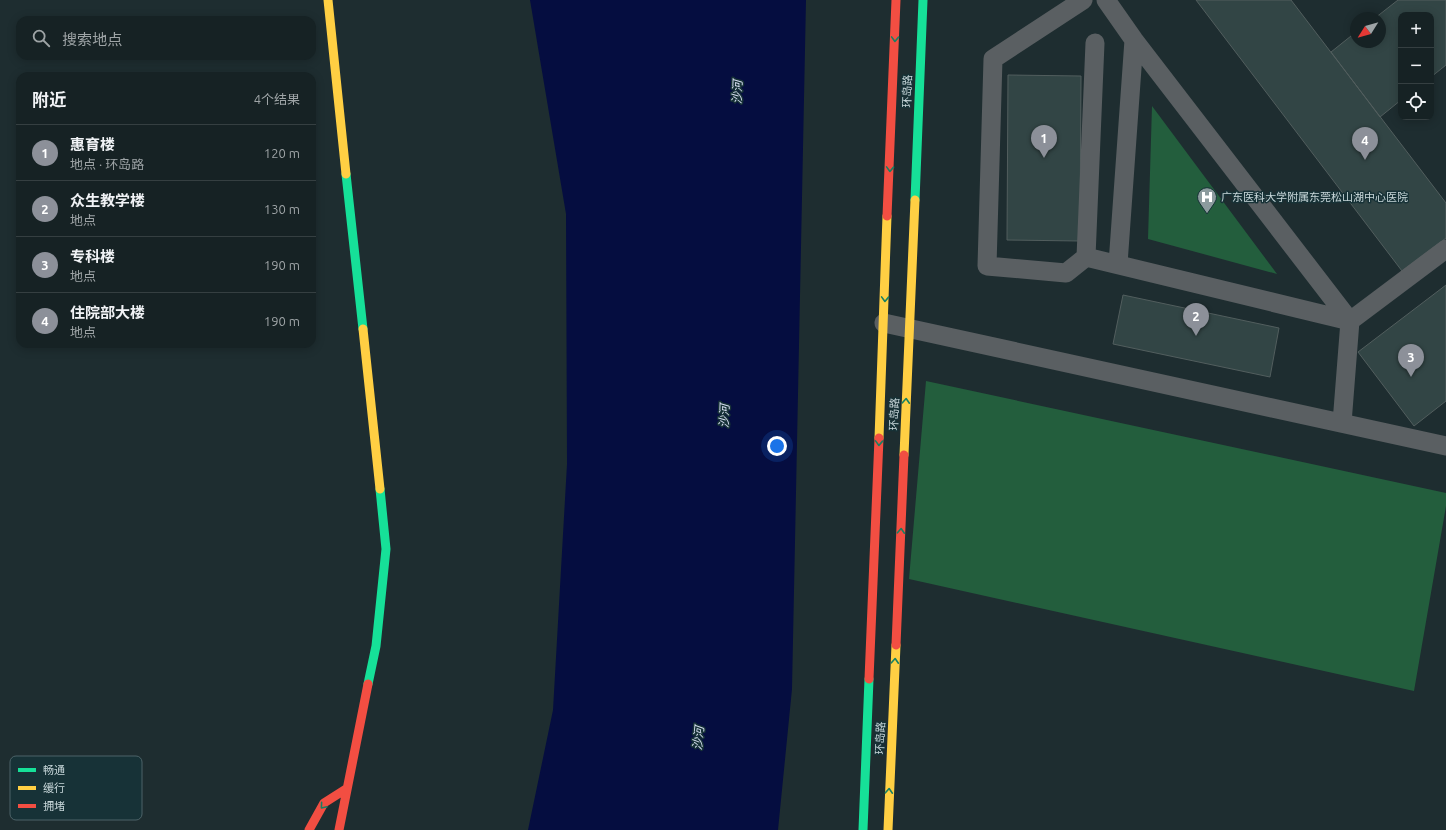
<!DOCTYPE html>
<html lang="zh">
<meta charset="utf-8">
<style>
:root{--surface:#162224;--page:#232f31;--text:#f1f3f6;--muted:#9ea4a6;--line:#353f41;--accent:#8c9099}
body{margin:0;font-family:Ubuntu,"Noto Sans SC",sans-serif;background:var(--page);color:var(--text)}
.controls{position:absolute;right:12px;top:12px;display:grid;overflow:hidden;border-radius:8px;box-shadow:0 2px 10px #0003}
.controls button{width:36px;height:36px;display:grid;place-items:center;padding:0;border:0;border-bottom:1px solid var(--line);background:var(--surface);color:var(--text);font:20px sans-serif}
.compass{position:absolute;left:1350px;top:12px;width:36px;height:36px;border-radius:50%;background:var(--surface);box-shadow:0 2px 10px #0003;rotate:233deg}
.you{position:absolute;left:777px;top:446px;width:14px;height:14px;margin:-10px;border:3px solid #fff;border-radius:50%;background:#1a73e8;box-shadow:0 0 0 6px #1a73e833}
.badge{display:grid;place-items:center;width:26px;height:26px;border-radius:50%;background:var(--accent);color:#fff;font-size:13px;font-weight:700}
.pin{position:absolute;translate:-50% -33px;filter:drop-shadow(0 1px 2px #0008)}
.pin::after{content:'';position:absolute;top:21px;width:14px;height:12px;background:inherit;clip-path:polygon(0 0,100% 0,50% 100%)}
.list{margin:0;padding:0;list-style:none}
h2{display:flex;justify-content:space-between;align-items:center;height:52px;margin:0;padding:0 16px;font-size:17px}
h2 small{font-size:13px;font-weight:400;color:var(--muted)}
.list li{display:grid;grid-template-columns:26px 1fr auto;gap:12px;align-items:center;box-sizing:border-box;height:56px;padding:0 16px;border-top:1px solid var(--line)}
.list b{display:block;font-size:15px;white-space:nowrap}
.list p{margin:0;font-size:13px;white-space:nowrap;color:var(--muted)}
.list em{font-size:13px;font-style:normal;color:var(--muted)}
.icon{flex:none;width:22px;height:22px;fill:none;stroke:currentColor;stroke-width:2;stroke-linecap:round;stroke-linejoin:round}
.map{position:relative;flex:none;width:1446px;height:830px;overflow:hidden}
.search{position:absolute;background:var(--surface);box-shadow:0 2px 10px #0003;left:16px;top:16px;width:300px;height:44px;display:flex;align-items:center;gap:10px;box-sizing:border-box;padding:0 14px;border-radius:12px;color:var(--muted);font-size:15px}
.panel{position:absolute;background:var(--surface);box-shadow:0 2px 10px #0003;left:16px;top:72px;width:300px;height:276px;border-radius:12px}
.map>svg:first-child{display:block}
</style>
<div class="map">
<svg width="1446" height="830" viewBox="0 0 1446 830">
<rect width="100%" height="100%" fill="#1e2d30"/>
<path fill="#235e3d" d="M1152 106 1277 274 1148 239Z
M926 381 1446 493V506L1414 691 909 579Z"/>
<path fill="#050d40" d="M530 0H806L792 689 778 830H528L553 710 567 464 566 214Z"/>
<path fill="#324545" stroke="#525e5e" d="M1196 0H1291L1446 203V238L1402 271Z
M1398 0H1446V65L1431 77V15H1401V100L1380 117 1331 52 1356 32V42H1380V18H1375Z
M1008 75 1081 76 1080 241 1007 240Z
M1446 285V401L1414 426 1358 352Z
M1123 295 1279 328 1270 377 1113 344Z"/>
<g fill="none" stroke-linecap="round" stroke-linejoin="round">
<path stroke="#5a5f62" stroke-width="19" d="M1083 0 993 59 987 266 1066 273 1086 257 1095 43
M1106 0 1134 40 1350 321 1342 423
M1086 257 1350 321
M1118 264 1134 40
M1350 321 1446 249
M884 323 1446 446"/>
<path stroke="#16e098" stroke-width="9" d="M346 174 363 329
M915 200 923 0
M368 684 376 646 386 549 380 489
M863 830 869 679"/>
<path stroke="#ffcf43" stroke-width="9" d="M328 0 346 174
M363 329 380 489
M879 438 887 216
M904 455 915 200
M888 830 896 645"/>
<path stroke="#f24e42" stroke-width="9" d="M887 216 896 0
M896 645 904 455
M869 679 879 438
M309 830 324 803 346 789
M339 830 368 684"/>
</g>
<defs><path id="oneway-chevron" d="M-2-3.5L2.5 0L-2 3.5" fill="none" stroke-width="1.6" stroke-linecap="round" stroke-linejoin="round"/></defs>
<g stroke="#178063">
<use href="#oneway-chevron" transform="translate(895 39) rotate(92)"/>
<use href="#oneway-chevron" transform="translate(890 169) rotate(92)"/>
<use href="#oneway-chevron" transform="translate(885 299) rotate(92)"/>
<use href="#oneway-chevron" transform="translate(906 401) rotate(-87)"/>
<use href="#oneway-chevron" transform="translate(879 443) rotate(92)"/>
<use href="#oneway-chevron" transform="translate(901 531) rotate(-87)"/>
<use href="#oneway-chevron" transform="translate(895 661) rotate(-87)"/>
<use href="#oneway-chevron" transform="translate(889 791) rotate(-87)"/>
<use href="#oneway-chevron" transform="translate(323 806) rotate(130)"/>
</g>
<defs>
<symbol id="hospital-pin" viewBox="-11 -11 22 30"><path d="M0 17L-7.5 6A9.5 9.5 0 1 1 7.5 6Z" fill="#8c9b9e" stroke="#173237"/><path d="M-5-5h3v3.5h4V-5h3V5h-3V1.5h-4V5h-3Z" fill="#fff"/></symbol>
</defs>
<g fill-rule="evenodd">
<use href="#hospital-pin" x="1196" y="186" width="22" height="30"/>
</g>
<g text-anchor="middle" dominant-baseline="central" stroke-width="3" stroke-linejoin="round" paint-order="stroke">
<g font-size="11" fill="#c7d6d9" stroke="#173237">
<text transform="translate(907 91) rotate(-88)">环岛路</text>
<text transform="translate(894 414) rotate(-87)">环岛路</text>
<text transform="translate(880 738) rotate(-87)">环岛路</text>
</g>
<g font-size="11" fill="#c7d6d9" stroke="#173237" text-anchor="start">
<text x="1221" y="197">广东医科大学附属东莞松山湖中心医院</text>
</g>
<g font-size="12" font-style="italic" fill="#d6def1" stroke="#173237">
<text transform="translate(737 92) rotate(-88)">沙河</text>
<text transform="translate(724 416) rotate(-88)">沙河</text>
<text transform="translate(698 738) rotate(-84)">沙河</text>
</g>
</g>
<rect x="10" y="756" width="132" height="64" rx="6" fill="#173237" stroke="#4c6368" stroke-width="1"/>
<rect x="18" y="768" width="18" height="4" fill="#16e098"/>
<rect x="18" y="786" width="18" height="4" fill="#ffcf43"/>
<rect x="18" y="804" width="18" height="4" fill="#f24e42"/>
<g font-size="11" fill="#c7d6d9">
<text x="43" y="774">畅通</text>
<text x="43" y="792">缓行</text>
<text x="43" y="810">拥堵</text>
</g>
</svg>
<div class="controls">
<button>+</button>
<button>−</button>
<button><svg class="icon" aria-label="locate" viewBox="0 0 24 24"><circle cx="12" cy="12" r="6"/><path d="M12 2v4M12 18v4M2 12h4M18 12h4"/></svg></button>
</div>
<svg class="compass" viewBox="-18 -18 36 36"><path d="M0-13l5 13h-10z" fill="#e53935"/><path d="M0 13l5-13h-10z" fill="#9ea4a6"/></svg>
<div class="you"></div>
<div class="pin badge" style="left:1044px;top:158px">1</div>
<div class="pin badge" style="left:1196px;top:336px">2</div>
<div class="pin badge" style="left:1411px;top:377px">3</div>
<div class="pin badge" style="left:1365px;top:160px">4</div>
<div class="search"><svg class="icon" aria-label="search" viewBox="0 0 24 24"><circle cx="10" cy="10" r="6"/><path d="M15 15l6 6"/></svg>搜索地点</div>
<section class="panel">
<h2>附近<small>4个结果</small></h2>
<ul class="list">
<li><span class="badge">1</span><div><b>惠育楼</b><p>地点 · 环岛路</p></div><em>120 m</em></li>
<li><span class="badge">2</span><div><b>众生教学楼</b><p>地点</p></div><em>130 m</em></li>
<li><span class="badge">3</span><div><b>专科楼</b><p>地点</p></div><em>190 m</em></li>
<li><span class="badge">4</span><div><b>住院部大楼</b><p>地点</p></div><em>190 m</em></li>
</ul>
</section>
</div>
